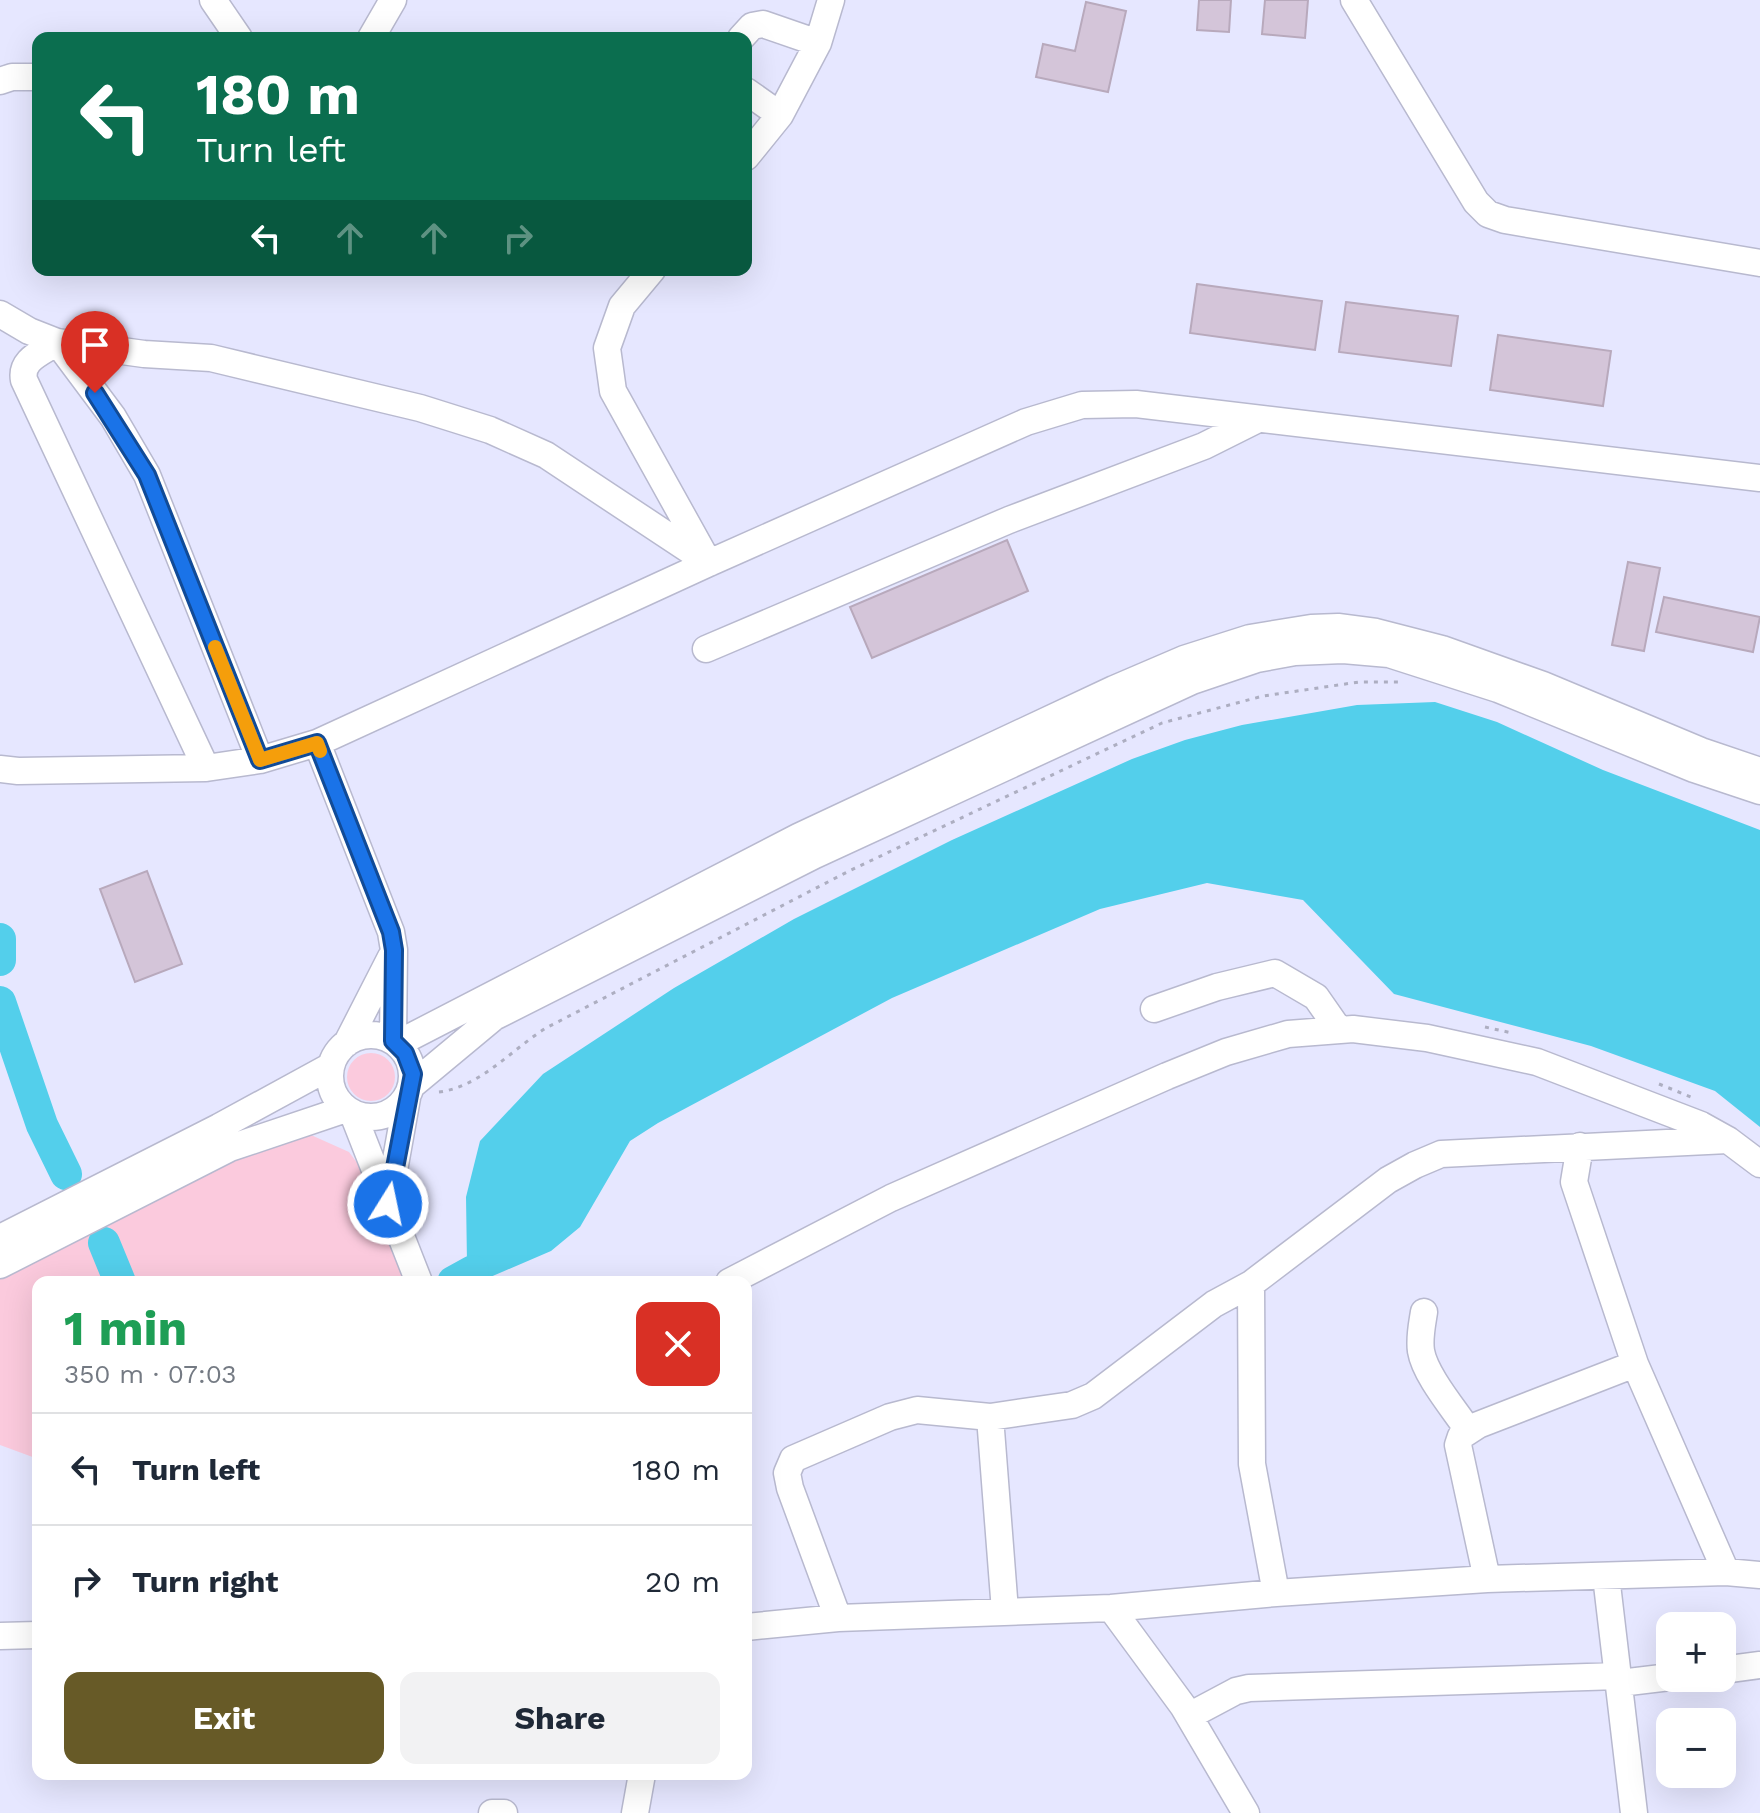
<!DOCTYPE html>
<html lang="en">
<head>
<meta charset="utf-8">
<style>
  :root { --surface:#fff; --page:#f2f2f3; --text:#1f2937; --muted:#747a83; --line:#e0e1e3; --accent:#675a27 }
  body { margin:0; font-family:"Work Sans",sans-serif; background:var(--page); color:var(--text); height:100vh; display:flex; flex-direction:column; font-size:30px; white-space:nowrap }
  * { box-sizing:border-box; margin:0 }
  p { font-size:26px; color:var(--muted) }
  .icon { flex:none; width:44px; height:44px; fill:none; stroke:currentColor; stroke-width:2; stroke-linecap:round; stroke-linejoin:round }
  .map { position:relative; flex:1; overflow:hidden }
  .details { position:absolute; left:32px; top:1276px; width:720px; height:504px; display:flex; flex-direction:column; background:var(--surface); border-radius:16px; box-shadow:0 8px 32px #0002 }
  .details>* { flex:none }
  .banner { position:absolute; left:32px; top:32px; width:720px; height:244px; border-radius:16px; box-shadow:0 8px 32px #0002; background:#0b6e4f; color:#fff; overflow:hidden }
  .fabs { position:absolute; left:1656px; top:1612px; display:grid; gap:16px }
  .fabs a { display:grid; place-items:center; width:80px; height:80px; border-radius:16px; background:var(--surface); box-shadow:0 8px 32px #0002; font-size:40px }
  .pin { position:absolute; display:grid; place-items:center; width:68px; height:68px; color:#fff; margin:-82px -34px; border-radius:50% 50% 50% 0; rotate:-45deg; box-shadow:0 0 8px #0007 }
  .pin .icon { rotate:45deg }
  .me { position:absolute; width:88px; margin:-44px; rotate:10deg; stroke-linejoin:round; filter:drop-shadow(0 0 6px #0008) }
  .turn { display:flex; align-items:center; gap:28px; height:168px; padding:0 32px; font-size:36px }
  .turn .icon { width:104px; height:104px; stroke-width:2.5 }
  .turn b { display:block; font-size:56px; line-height:68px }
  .lanes { display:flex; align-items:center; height:76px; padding:0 32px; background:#0003; justify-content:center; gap:40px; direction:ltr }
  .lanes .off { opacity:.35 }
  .round { display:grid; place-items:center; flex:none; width:84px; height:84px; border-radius:16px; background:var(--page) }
  .summary { display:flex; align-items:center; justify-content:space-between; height:136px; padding:0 32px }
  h1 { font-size:48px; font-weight:700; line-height:60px; color:#1e9e55 }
  .primary-button { display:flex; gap:16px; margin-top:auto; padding:16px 32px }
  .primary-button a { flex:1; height:92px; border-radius:16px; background:var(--accent); color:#fff; font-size:32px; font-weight:700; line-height:92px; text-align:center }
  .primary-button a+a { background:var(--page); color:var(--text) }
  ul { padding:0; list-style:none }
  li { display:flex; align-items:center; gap:24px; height:112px; padding:0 32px; border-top:2px solid var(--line) }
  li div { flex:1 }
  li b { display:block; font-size:30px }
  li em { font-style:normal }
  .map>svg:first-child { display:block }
  .green { fill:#fbcadd }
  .water { fill:#53cfeb }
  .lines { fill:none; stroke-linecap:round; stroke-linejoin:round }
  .river { stroke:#53cfeb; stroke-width:32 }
  .building { fill:#d4c5d9; stroke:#b8a9bc; stroke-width:2 }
  .minor-casing { stroke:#b8b9cf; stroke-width:29 }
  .path { stroke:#adaec1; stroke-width:3; stroke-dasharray:4 6; stroke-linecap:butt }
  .minor { stroke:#fff; stroke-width:26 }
  .route-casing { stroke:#114b97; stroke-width:20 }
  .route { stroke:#1a73e8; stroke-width:14 }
  .slow { stroke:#f59e0b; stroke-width:14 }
</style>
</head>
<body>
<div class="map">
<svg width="1760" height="1813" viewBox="0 0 1760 1813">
  <rect width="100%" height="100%" fill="#e6e7ff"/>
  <path class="green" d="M347 1077a24 24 0 1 1 48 0a24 24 0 1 1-48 0Z
    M311 1135 349 1152 388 1204 419 1282H38V1459L0 1445V1265L230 1148Z"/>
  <path class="water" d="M1435 702 1497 722 1603 770 1760 830V1127L1715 1091 1591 1046 1394 994 1303 900 1207 883 1100 909 892 998 658 1123 630 1141 580 1227 551 1251 481 1281 467 1263 466 1197 480 1141 543 1074 674 988 794 919 952 840 1132 759 1185 740 1242 725 1357 705Z"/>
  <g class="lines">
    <path class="river" d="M0 939V960
      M0 1002 42 1125 66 1174
      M104 1243 120 1282
      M453 1282 473 1271"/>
  </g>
  <path class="building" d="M1199 0H1231L1229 32 1197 30Z
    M1265 0H1308L1305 38 1262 34Z
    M1086 2 1126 11 1108 92 1036 77 1043 44 1075 51Z
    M1197 284 1322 301 1315 350 1190 333Z
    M1346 302 1458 316 1451 366 1339 352Z
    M1498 335 1611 351 1603 406 1490 390Z
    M1007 540 1028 591 872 658 850 607Z
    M1628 562 1660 568 1644 651 1612 645Z
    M1664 597 1760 617 1753 652 1656 632Z
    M147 871 182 964 135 982 100 889Z"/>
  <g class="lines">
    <defs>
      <path id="minor" d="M213 0 239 38
        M1354 0 1476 202 1488 214 1505 220 1760 263
        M371 38 393 0
        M741 38 752 26 763 24 818 43
        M0 81 12 77H38
        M746 91 780 115
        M746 157 780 115 818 43 831 0
        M652 270 622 306 607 348 613 391 707 560
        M0 314 29 331 57 342 144 354 211 358 420 408 490 430 546 455 709 563
        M706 649 1009 520 1204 446 1258 419
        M317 743 391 932 394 950 393 1041
        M206 768 24 380C20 359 42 353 57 342L113 417 147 475 260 760
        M0 769 18 771 206 768 260 760 317 743 709 563 1026 422 1082 405 1136 404 1760 478
        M1154 1009 1217 987 1275 973 1316 997 1339 1030
        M330 1076a41 41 0 1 1 82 0a41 41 0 1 1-82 0Z
        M347 1043 391 957
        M397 1044 798 837 1114 689 1184 659 1250 638 1311 628 1338 627 1376 632 1442 649 1543 685 1701 751 1760 771
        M411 1086 494 1017 815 855 1192 681 1257 659 1295 652 1343 650 1389 654 1498 689 1694 769 1760 791
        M353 1114 419 1282
        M1580 1146 1574 1182 1635 1364 1726 1572
        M388 1204 407 1098
        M0 1238 219 1127 331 1066
        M0 1265 230 1148 346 1109
        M729 1282 891 1198 1167 1076 1226 1052 1288 1034 1353 1029 1427 1038 1537 1062 1701 1125 1728 1140 1760 1164
        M1251 1284 1252 1464 1276 1593
        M1424 1312C1422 1325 1419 1338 1421 1351 1425 1375 1454 1409 1468 1430
        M990 1417 1005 1611
        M1606 1576 1634 1813
        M1487 1579 1458 1445 1461 1436 1478 1425 1635 1364
        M1111 1608 1183 1706 1246 1813
        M838 1618 790 1488 787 1473 793 1459 890 1417 917 1410 990 1417 1072 1405 1093 1396 1214 1304 1251 1284 1388 1180 1415 1165 1441 1154 1728 1140
        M746 1627 838 1618 1111 1608 1276 1593 1487 1579 1726 1572 1760 1575
        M0 1636 38 1635
        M1722 1670 1760 1665
        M1620 1683 1670 1677
        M1189 1716 1236 1691 1249 1688 1619 1676
        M492 1813H504
        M635 1813 642 1774"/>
    </defs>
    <use href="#minor" class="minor-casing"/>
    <path class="path" d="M1485 1027 1512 1033
      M1659 1084 1696 1099
      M439 1092C480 1087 511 1050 546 1028L851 870 1162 723 1263 696 1359 682H1400"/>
    <use href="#minor" class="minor"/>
  </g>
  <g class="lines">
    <defs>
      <path id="route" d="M95 393 147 475 260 760 317 743 391 932 394 950 393 1041 405 1053 413 1074 388 1204"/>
    </defs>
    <use href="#route" class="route-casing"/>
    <use href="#route" class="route"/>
    <path class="slow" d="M215 647 260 760 317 743 320 751"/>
  </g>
</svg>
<div class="fabs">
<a>+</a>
<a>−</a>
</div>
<div class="pin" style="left:95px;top:393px;background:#d93025"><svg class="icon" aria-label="arrive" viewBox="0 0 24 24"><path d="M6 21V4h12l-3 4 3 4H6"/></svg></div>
<svg class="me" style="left:388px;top:1204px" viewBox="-20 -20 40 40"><circle r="17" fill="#1a73e8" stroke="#fff" stroke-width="3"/><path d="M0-11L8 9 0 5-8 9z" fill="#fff"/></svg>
<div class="banner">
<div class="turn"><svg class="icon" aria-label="left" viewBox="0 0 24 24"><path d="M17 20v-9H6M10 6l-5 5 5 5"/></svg><div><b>180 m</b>Turn left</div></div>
<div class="lanes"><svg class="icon" aria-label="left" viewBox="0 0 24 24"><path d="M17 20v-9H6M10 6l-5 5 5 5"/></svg><svg class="icon off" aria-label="ahead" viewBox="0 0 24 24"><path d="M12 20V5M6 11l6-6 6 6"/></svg><svg class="icon off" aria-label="ahead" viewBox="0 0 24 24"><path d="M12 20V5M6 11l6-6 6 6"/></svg><svg class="icon off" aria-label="right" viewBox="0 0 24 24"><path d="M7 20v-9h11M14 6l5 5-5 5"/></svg></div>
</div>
<section class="details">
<div class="summary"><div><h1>1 min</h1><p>350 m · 07:03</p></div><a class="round" style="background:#d93025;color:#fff"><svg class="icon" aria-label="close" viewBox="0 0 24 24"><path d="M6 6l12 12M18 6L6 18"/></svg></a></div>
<ul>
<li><svg class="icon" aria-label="left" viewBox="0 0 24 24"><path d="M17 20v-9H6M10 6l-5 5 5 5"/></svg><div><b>Turn left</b></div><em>180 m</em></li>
<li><svg class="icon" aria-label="right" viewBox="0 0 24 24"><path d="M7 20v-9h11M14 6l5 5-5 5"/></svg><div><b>Turn right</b></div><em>20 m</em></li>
</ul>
<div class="primary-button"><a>Exit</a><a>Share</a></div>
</section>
</div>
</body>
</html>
